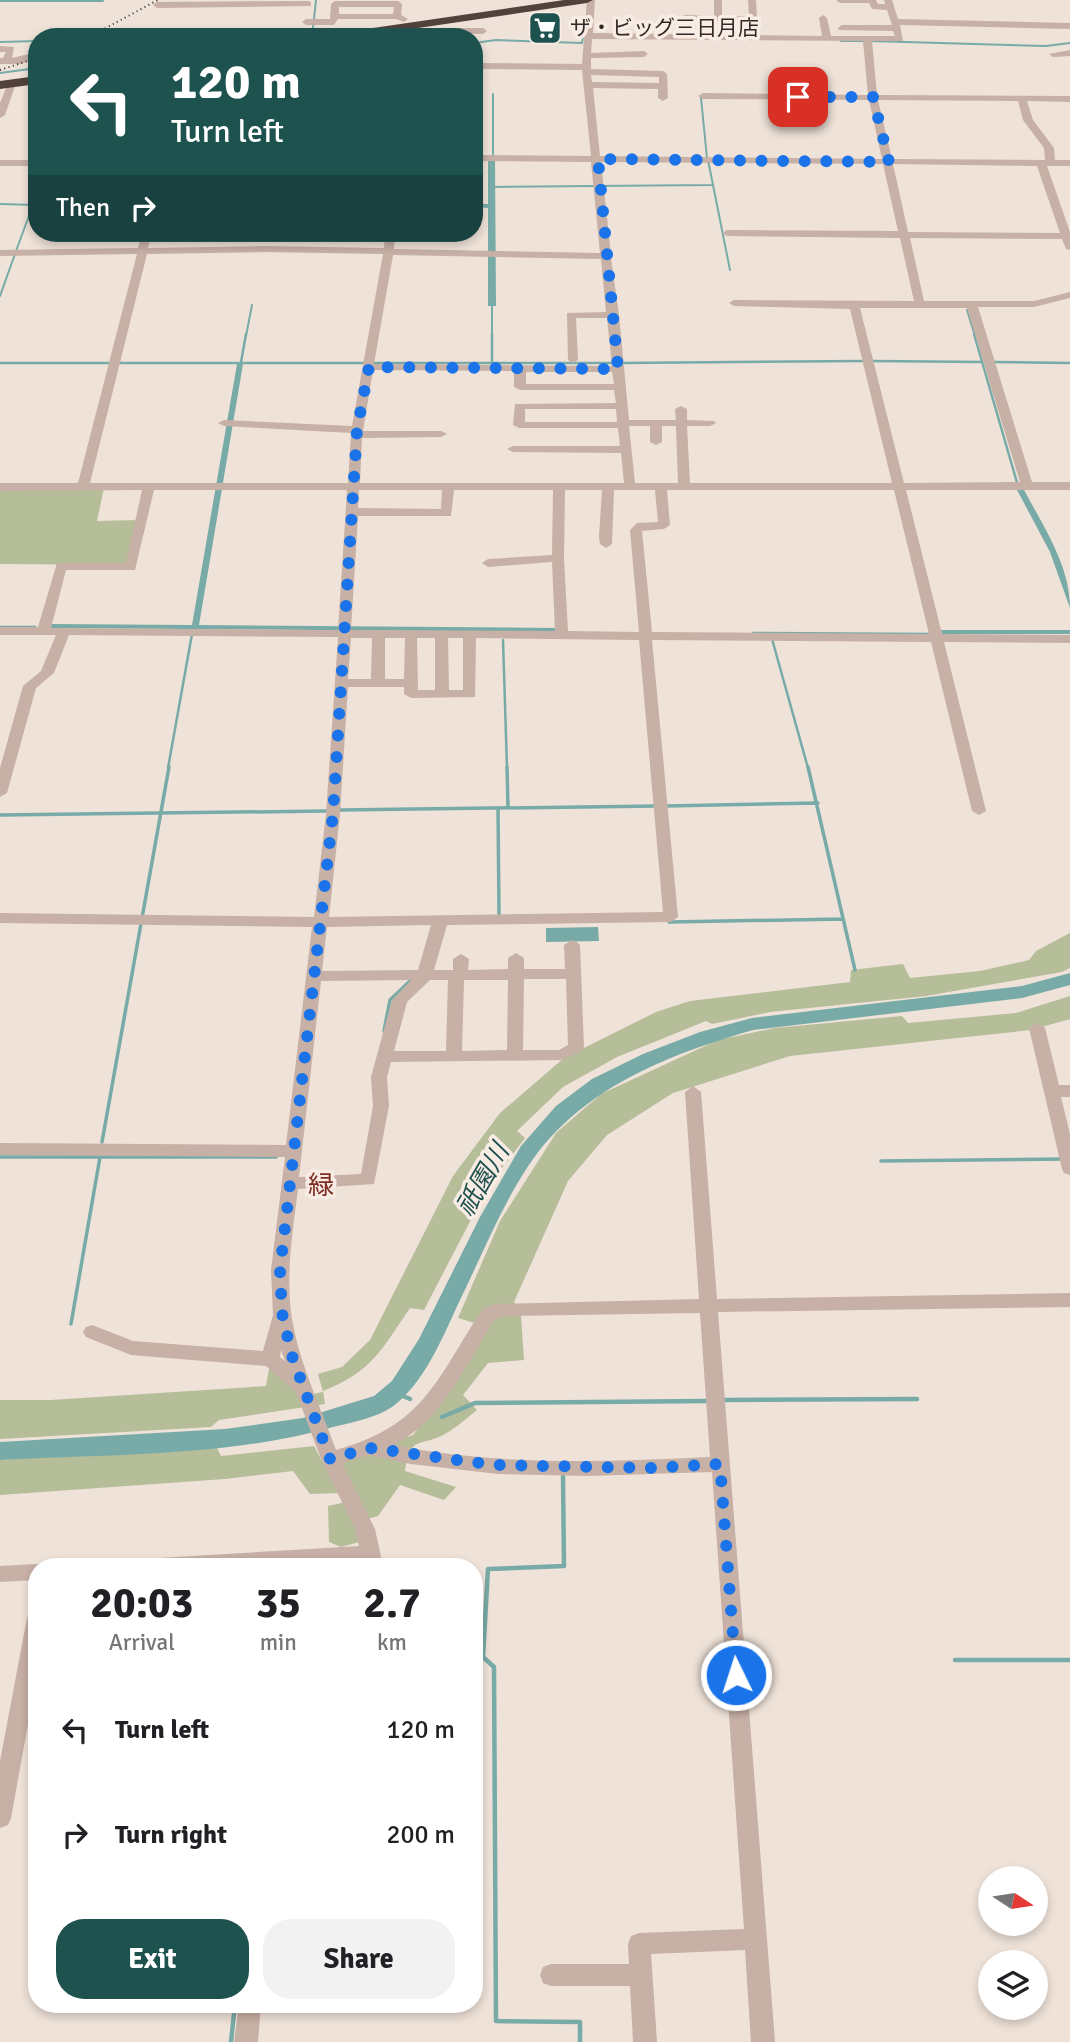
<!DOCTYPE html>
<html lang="en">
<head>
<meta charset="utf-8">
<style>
  :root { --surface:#fff; --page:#f2f2f2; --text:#202124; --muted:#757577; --accent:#1e524f }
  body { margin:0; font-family:Signika,"Noto Sans JP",sans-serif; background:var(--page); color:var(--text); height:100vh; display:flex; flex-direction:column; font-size:26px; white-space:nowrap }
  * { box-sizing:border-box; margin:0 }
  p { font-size:23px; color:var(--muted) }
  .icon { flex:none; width:38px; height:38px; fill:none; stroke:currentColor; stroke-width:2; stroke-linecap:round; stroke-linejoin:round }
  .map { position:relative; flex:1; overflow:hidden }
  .drawer { position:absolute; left:28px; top:1558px; width:455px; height:455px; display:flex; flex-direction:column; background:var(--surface); border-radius:28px; box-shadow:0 4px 10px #0003 }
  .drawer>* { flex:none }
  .guide { position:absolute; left:28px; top:28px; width:455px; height:214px; border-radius:28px; box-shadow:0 4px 10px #0003; background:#1e524f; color:#fff; overflow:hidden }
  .needle { width:46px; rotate:102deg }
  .buttons { position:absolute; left:978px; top:1866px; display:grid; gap:14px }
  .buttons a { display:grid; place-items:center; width:70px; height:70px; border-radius:50%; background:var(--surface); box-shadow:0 4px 10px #0003; font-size:35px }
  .pin { position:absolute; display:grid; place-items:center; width:60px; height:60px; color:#fff; margin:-30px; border-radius:14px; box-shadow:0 4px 10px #0006 }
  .me { position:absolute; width:77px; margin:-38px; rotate:356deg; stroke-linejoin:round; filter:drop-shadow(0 0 5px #0008) }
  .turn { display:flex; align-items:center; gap:24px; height:147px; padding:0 28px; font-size:32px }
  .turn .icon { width:91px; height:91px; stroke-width:2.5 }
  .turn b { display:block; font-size:49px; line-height:60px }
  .then { display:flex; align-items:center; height:66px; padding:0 28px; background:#0003; gap:14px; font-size:26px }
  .eta { display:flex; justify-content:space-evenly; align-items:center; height:119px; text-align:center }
  .eta b { font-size:42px; font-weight:700; line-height:49px }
  .cta { display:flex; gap:14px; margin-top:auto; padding:14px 28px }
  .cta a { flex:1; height:80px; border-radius:28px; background:var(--accent); color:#fff; font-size:28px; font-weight:700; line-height:80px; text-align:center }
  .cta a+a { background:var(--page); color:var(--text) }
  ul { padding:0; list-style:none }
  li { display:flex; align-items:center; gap:21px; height:105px; padding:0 28px }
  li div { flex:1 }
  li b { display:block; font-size:26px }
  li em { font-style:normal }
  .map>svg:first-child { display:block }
  .green { fill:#b5bd99 }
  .water { fill:#78aba7 }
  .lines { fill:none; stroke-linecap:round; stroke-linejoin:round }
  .stream-far3 { stroke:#78aba7; stroke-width:2 }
  .stream-far2 { stroke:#78aba7; stroke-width:2.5 }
  .stream-far1 { stroke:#78aba7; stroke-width:3.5 }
  .stream { stroke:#78aba7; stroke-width:4.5 }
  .river { fill:#78aba7; fill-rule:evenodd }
  .minor { fill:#c7b0a5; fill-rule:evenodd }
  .highway { fill:#53413d; fill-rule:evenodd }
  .rail { stroke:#332826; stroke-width:2; stroke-dasharray:1 3.5; stroke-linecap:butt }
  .route { stroke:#1a73e8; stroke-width:12; stroke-dasharray:0 21.6 }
  .labels { text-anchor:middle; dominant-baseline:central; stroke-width:7; stroke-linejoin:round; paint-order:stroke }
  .far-poi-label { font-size:21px; fill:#332826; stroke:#f8ece4; text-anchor:start }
  .water-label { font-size:26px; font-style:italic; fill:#1e524f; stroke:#f8ece4 }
  .neighbourhood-label { font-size:26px; fill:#7d2e23; stroke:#f8ece4 }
</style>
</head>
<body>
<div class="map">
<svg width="1070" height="2042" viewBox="0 0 1070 2042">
  <rect width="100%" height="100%" fill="#efe2d8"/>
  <path class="green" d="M104 488 97 521 139 520 129 565 0 564V489Z
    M1070 933V968L1062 972 926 996 770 1012 712 1024 706 1021 617 1057 563 1087 517 1131 525 1138 489 1185 424 1310 410 1308C381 1350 373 1371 323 1391L325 1404 219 1420 211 1427 0 1439V1400H51L266 1386 270 1364 302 1396 323 1392 318 1374 342 1367 370 1340 453 1176 500 1113 564 1058 656 1012 690 1001 850 982 851 970 903 964 910 978 980 971 1029 960 1036 951Z
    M1070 996V1019L1031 1030 790 1056 673 1093 607 1135 568 1181 514 1302 521 1315 524 1360 488 1363 463 1395 477 1410C467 1418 456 1428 445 1434 419 1448 411 1434 405 1471L456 1487 444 1500 400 1485 378 1516 357 1522 359 1542 341 1547 329 1542 328 1506 360 1499 340 1462 413 1435 447 1391 481 1325 458 1318 500 1221 556 1133 601 1094 718 1040 775 1028 902 1016 908 1023 1016 1013Z
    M216 1446 221 1456 314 1446 339 1493 310 1494 293 1471 225 1479 0 1495V1460Z"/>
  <path class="water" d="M488 160H495L496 306H488V208L474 207V204H488Z
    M237 364H243L199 625 558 628V632L50 628 51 624 192 625Z
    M1016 488H1023C1043 526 1070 565 1070 608L1050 552Z
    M941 630H1070V634H942Z
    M598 927 599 941 546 942V928Z"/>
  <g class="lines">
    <path class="stream-far3" d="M0 1H103
      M312 37 316 0
      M317 37H320
      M841 41H865
      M870 41 1046 46 1070 43
      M0 42 37 41
      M474 43 496 40 582 43 583 37
      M0 73 37 68
      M493 94V156
      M701 98 707 158
      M708 160 730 270
      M493 187 712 185
      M0 204 37 205
      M16 251 37 194
      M0 296 15 254
      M492 302V336
      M967 310 975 336
      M246 336 252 305"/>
    <path class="stream-far2" d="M492 334V363
      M974 334 1018 486
      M872 361 982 362
      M994 362 1070 363
      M0 363H109
      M120 363H364
      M375 363H615
      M622 363 862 361
      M240 368 246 334
      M0 627H35
      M753 633 931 634
      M772 639 808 768
      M503 640 507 768
      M168 768 192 634"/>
    <path class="stream-far1" d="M507 767 508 808
      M808 767 855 970
      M666 806 818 803
      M498 808 499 914
      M340 810 658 806
      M0 815 326 811
      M669 922 842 919
      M384 1031 390 1000 410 981
      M102 1142 169 767
      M0 1157H276
      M881 1161 1070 1159
      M71 1324 100 1157"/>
    <path class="stream" d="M394 1392 410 1399
      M723 1400 917 1399
      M442 1417 475 1403 708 1401
      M563 1476 564 1566 488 1569 483 1657 494 1667 496 2021 580 2022V2042
      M955 1660H1070
      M231 2042 235 2004"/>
    <path class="river" d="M1070 973V985L1022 998 753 1030C671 1054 589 1085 536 1155 505 1197 483 1253 460 1300 443 1336 425 1383 392 1407 377 1417 355 1422 337 1426 229 1457 112 1454 0 1460V1442L225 1429 303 1418 374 1396 392 1381 419 1339 480 1217 521 1146 556 1106 592 1079 643 1054 700 1032 752 1018 1022 986Z"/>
    <path class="minor" d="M587 0H595L593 33 822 36 819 18 823 15 827 18 831 36H895L893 31 839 30 838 28 842 25H892L887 10 872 9 869 3H840L836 0H876L878 4H885L884 0H892L898 19 1070 23V29L900 25 903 41H872L877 95 1070 96V102L1027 101 1033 120 1054 148 1055 160H1070V166H1047L1070 232V250L1066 249 1062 239 910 238 924 301H1034L1070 292V298L1034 307H978L1032 482H1070V490H906L942 634 1070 635V643L944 642 986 811 979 815 972 811 931 642 652 640 678 917 671 922 447 925 434 970H453V959L461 954 469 959 468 970 508 969V958L516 953 524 958V969H565L564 945 572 940 577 942 580 945 584 1047 582 1051 562 1060 391 1062 387 1077 389 1106 374 1184 298 1189C293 1230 286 1271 291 1312 297 1359 320 1405 336 1450 425 1425 435 1381 482 1310L495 1304 699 1299 685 1092 693 1086 701 1092 717 1299 1070 1293V1307L718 1312 775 2042H751L745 1950 651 1954 657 2042H633L630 1986H551L543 1983 540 1975 543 1967 551 1964H629L628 1944 631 1936 639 1933 744 1929 712 1472 589 1476 498 1474 411 1464 369 1455 342 1463 375 1529 383 1566H363L362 1562 271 1566H150L153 1560 160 1558 359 1546 355 1529 321 1459 296 1392 266 1366 131 1355 86 1337 83 1332 86 1327 92 1325 133 1341 263 1351 273 1315 271 1270 285 1157 0 1155V1143L286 1145 312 927 0 923V913L314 917 326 814 338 637 69 635 54 673 36 688 7 793 0 797V768L23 686 41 671 56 635H0V627H38L57 563H126L142 490 0 491V483H78L137 254 0 256V250L138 248 142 233H152L148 248 266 246 384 248 385 233H395L394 249 600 253 591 162 474 161V155L591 156 582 70 474 69V63L582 64ZM592 39 863 41 868 95 703 93 698 96 703 99 869 100 882 159 600 156 593 88 658 89V98L663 101 668 98 667 74 663 71 591 69V58L644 57 648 54 644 51 591 53ZM591 75 659 77V83L592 82ZM878 100 1018 101 1023 120 1044 148 1045 160 892 159ZM601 162 883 164 898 231 727 230 722 233 727 236 900 238 914 301 734 300 729 303 734 306 850 309 892 483H690L687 426H710L716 423 714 421 687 420V409L681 406 675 409 676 420H629L619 315 611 258 613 256 611 254ZM893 164 1037 166 1060 233 908 232ZM266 252 383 254 352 426 224 420 218 423 224 426 351 433 348 483H90L147 254ZM393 255 601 259 606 312 567 313 568 360 573 363 578 360 576 318H607L612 366 374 364ZM860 308H967L1020 482 904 483ZM373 370 514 371V387L520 390H614L616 403 515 404 513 425 519 428H618L620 446H513L507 449 513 452 621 453 624 483H360L362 438 441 437 447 434 441 431H363ZM526 372H612L614 384H526ZM525 409H616L617 422H525ZM629 426H650V442L656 445 662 442V426H676L678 483H635ZM154 490H347L338 630 51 628 66 570H135ZM359 490H442L441 509 358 508ZM454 490H553L552 555 488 559 482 563 488 567 552 562 555 631 351 630 358 516H451ZM565 490H602L599 537 600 544 606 548 612 544 614 490H655L658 522 637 523 630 530 639 632 568 631 564 558ZM667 490H894L929 634 652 632 642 531 664 529 670 525ZM351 638H372L371 679H348ZM385 638H405L404 679H385ZM417 638H435V690H418ZM448 638H463V690H449ZM476 638 639 640 663 912 329 917 340 814 348 687H404V694L411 698 475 697ZM431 925 418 970 322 971 327 927ZM524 979H566L568 1045 559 1050H523ZM411 980 392 1000 371 1077 373 1106 361 1174 299 1177 321 981ZM448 980 446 1051H394L407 1002 430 980ZM464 980H508L507 1050 462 1051ZM700 1313 710 1457C605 1462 497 1466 394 1445 443 1420 466 1364 494 1320L503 1316ZM281 1350 285 1361 280 1357Z
      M714 0H722V16H749L748 0H756L757 19 753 22 685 21 681 18 685 15 714 16Z
      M308 1 311 2V6L157 8 153 5 157 2Z
      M335 1H398L402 4 401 15 408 19 404 22 396 19H338L334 25H306L302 22 306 19H330L331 4ZM339 7H394L393 14H339Z
      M445 28H483L487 31 483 34 442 33V29Z
      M0 46 14 47 12 58 37 52V58L20 64H0V58H3L6 52H0Z
      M1070 50V56L1053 57 1049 54Z
      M9 81 16 83 5 115 0 118V103Z
      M0 160H37V166H0Z
      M1037 1023 1045 1028 1059 1085H1070V1097H1061L1070 1134V1175L1064 1173 1062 1169 1029 1028Z
      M37 1564 44 1566H37V1580L0 1582V1566Z
      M37 1610V1675L11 1818 8 1825 0 1828V1761L27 1618 30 1612Z
      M239 2004H261L258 2042H234Z"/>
    <path class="highway" d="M564 0H593L587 3 357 37H326L332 34Z
      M37 76V84L0 89V81Z"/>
    <path class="rail" d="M89 37 158 0
      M0 70 37 58"/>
  </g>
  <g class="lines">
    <path class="route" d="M736 1675 720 1464 653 1468 494 1465 370 1448 330 1459 292 1356 282 1313 280 1270 333 814 357 430 369 367 618 369 598 159 889 162 873 97H798"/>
  </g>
  <defs>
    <symbol id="supermarket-square" viewBox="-11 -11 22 22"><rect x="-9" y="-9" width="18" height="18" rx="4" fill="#1e524f" stroke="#f8ece4"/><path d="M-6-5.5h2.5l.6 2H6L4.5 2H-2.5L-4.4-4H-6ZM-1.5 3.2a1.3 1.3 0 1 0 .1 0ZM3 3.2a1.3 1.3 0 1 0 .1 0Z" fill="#fff"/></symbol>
  </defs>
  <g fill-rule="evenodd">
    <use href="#supermarket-square" x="526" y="9" width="38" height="38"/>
  </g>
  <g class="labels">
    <g class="far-poi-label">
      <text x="570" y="28">ザ・ビッグ三日月店</text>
    </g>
    <g class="water-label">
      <text transform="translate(483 1180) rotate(-60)">祇園川</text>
    </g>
    <g class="neighbourhood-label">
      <text x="321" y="1186">緑</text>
    </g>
  </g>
</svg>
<div class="buttons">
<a><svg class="needle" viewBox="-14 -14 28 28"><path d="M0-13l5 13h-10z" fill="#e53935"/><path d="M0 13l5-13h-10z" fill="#757577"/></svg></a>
<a><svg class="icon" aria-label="layers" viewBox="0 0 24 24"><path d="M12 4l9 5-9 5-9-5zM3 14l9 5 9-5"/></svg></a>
</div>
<div class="pin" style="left:798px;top:97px;background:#d93025"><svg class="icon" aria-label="arrive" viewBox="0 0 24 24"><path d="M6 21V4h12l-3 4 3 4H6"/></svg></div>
<svg class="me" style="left:736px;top:1675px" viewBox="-20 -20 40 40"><circle r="17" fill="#1a73e8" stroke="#fff" stroke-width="3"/><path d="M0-11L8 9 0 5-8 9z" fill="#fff"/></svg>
<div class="guide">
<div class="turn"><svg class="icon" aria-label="left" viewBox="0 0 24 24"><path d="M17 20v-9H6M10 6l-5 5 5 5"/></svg><div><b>120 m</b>Turn left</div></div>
<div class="then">Then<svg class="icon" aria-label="right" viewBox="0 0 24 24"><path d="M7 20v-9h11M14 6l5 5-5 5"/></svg></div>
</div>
<section class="drawer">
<div class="eta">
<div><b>20:03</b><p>Arrival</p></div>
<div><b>35</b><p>min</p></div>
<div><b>2.7</b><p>km</p></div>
</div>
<ul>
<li><svg class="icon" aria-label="left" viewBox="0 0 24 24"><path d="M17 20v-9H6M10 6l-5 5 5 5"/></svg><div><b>Turn left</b></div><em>120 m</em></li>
<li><svg class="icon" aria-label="right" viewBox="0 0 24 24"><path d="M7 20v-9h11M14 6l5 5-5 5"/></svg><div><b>Turn right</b></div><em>200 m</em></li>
</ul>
<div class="cta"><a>Exit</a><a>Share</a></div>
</section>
</div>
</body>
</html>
